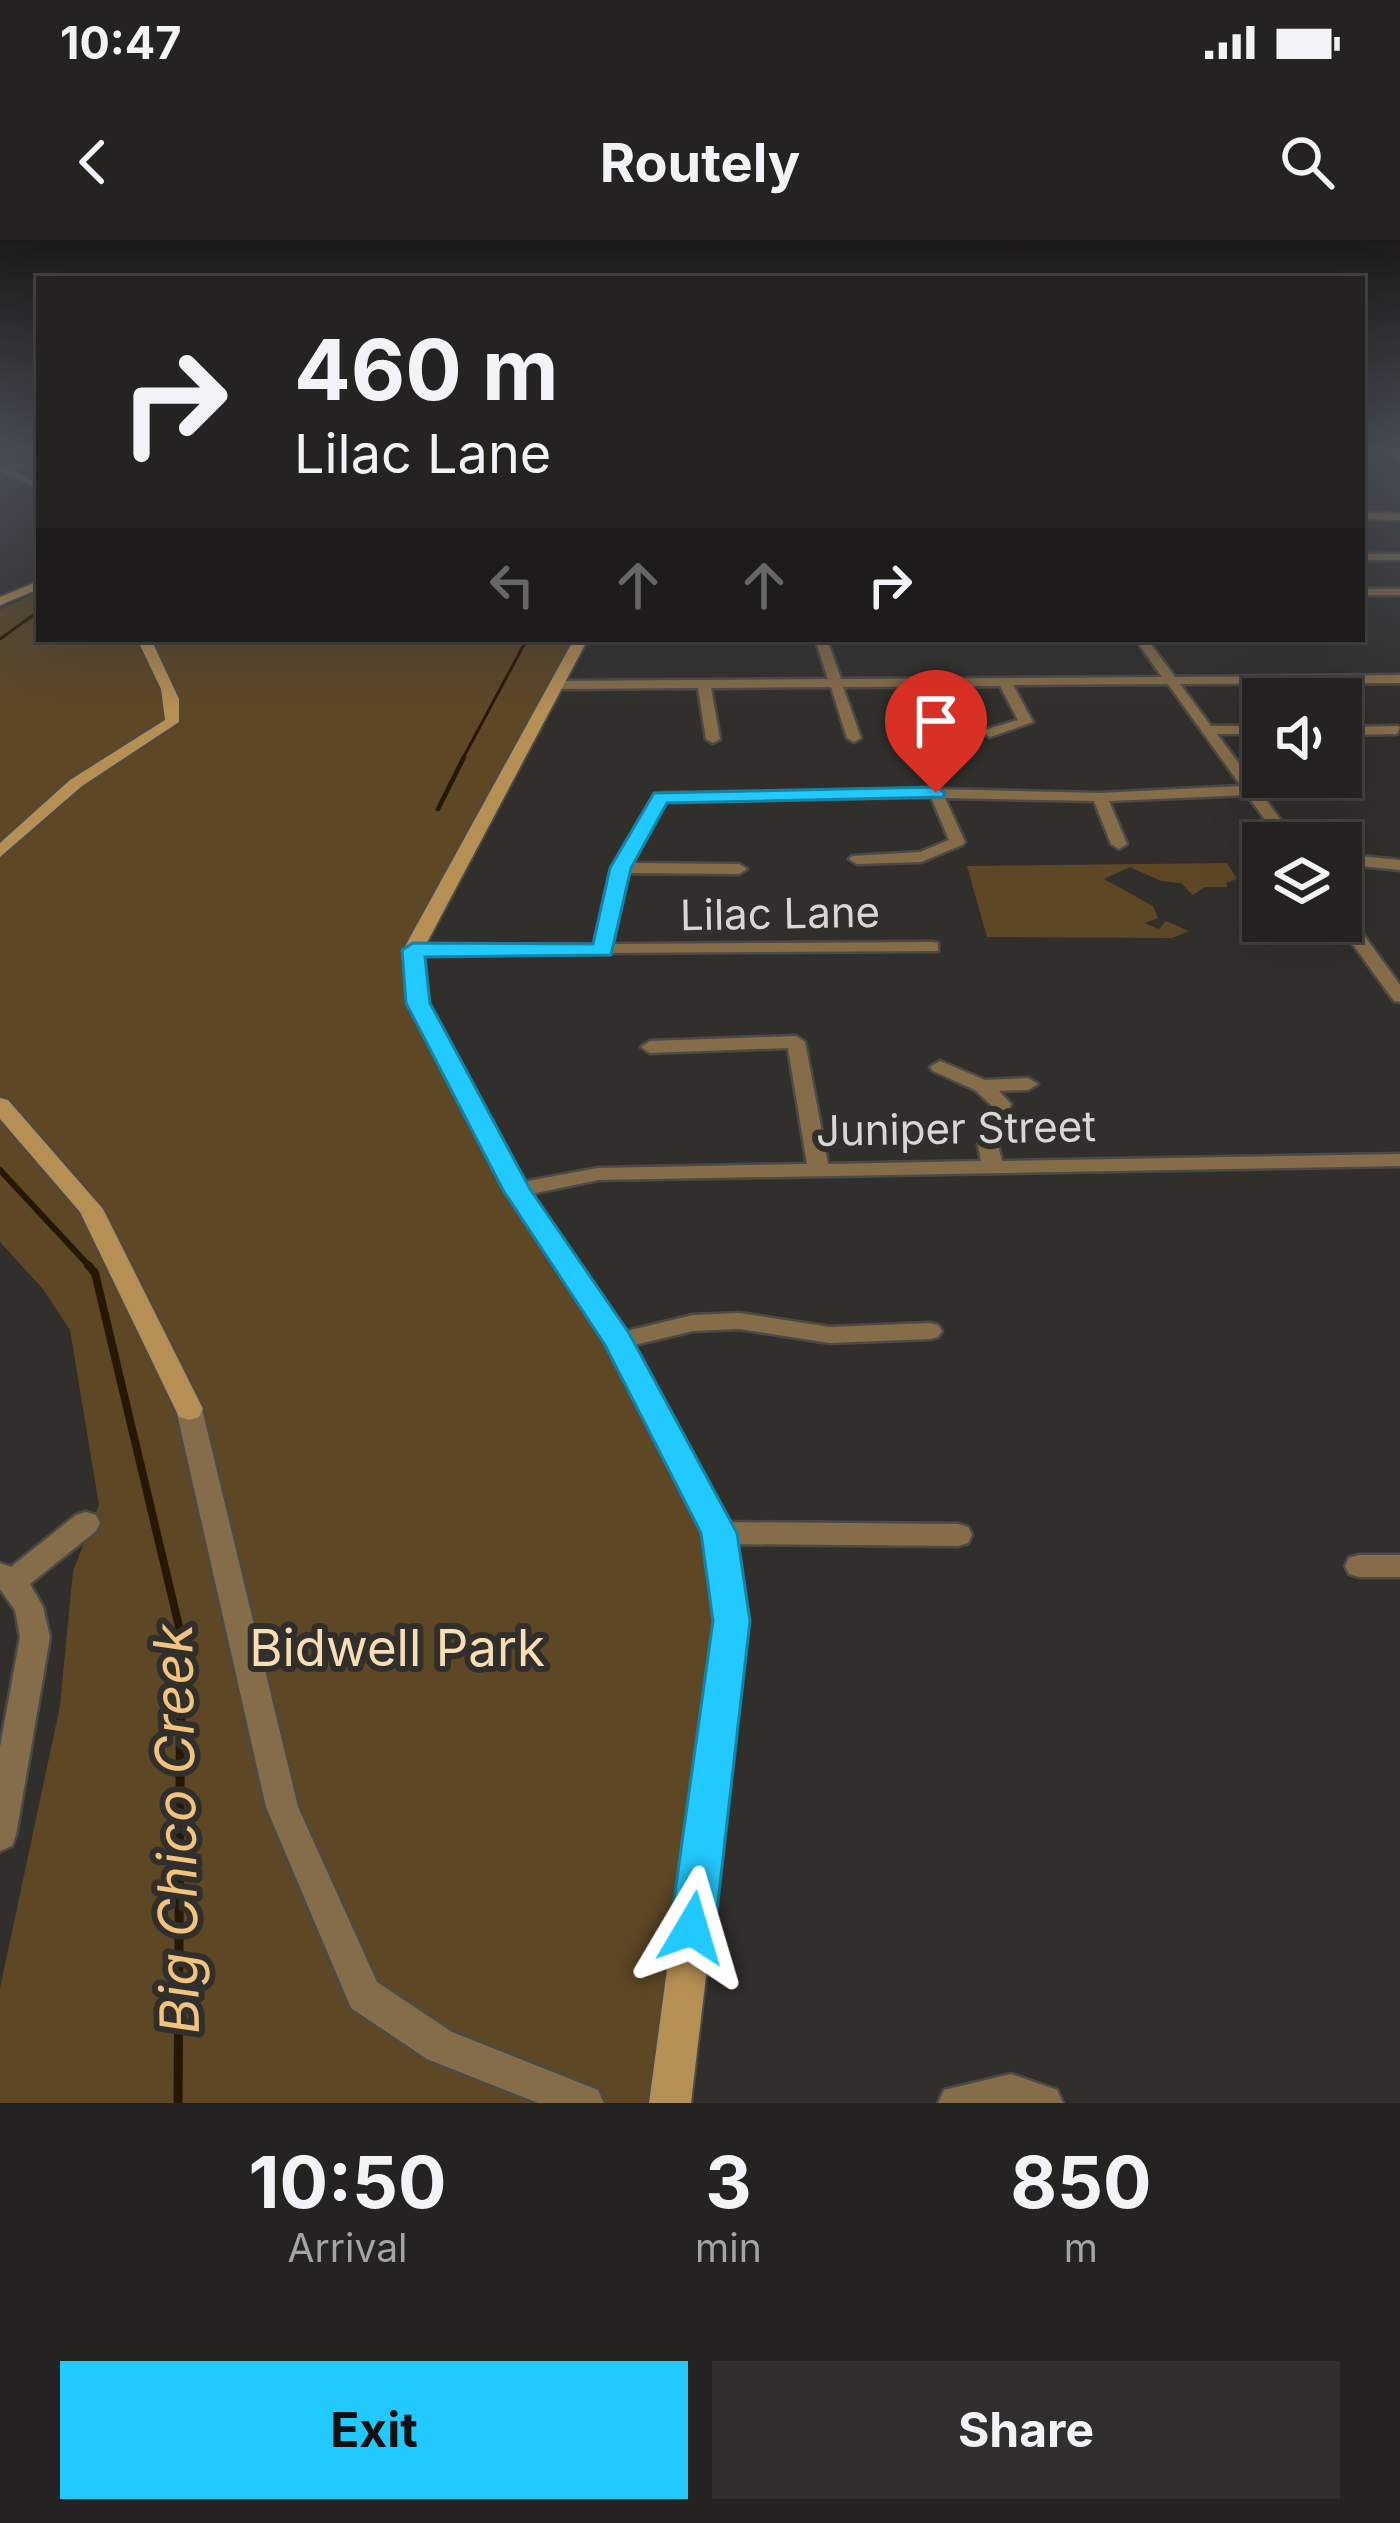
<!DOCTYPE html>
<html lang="en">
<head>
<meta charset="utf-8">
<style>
  :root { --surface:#252321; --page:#312f2e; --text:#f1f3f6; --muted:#a3a4a5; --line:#42403f; --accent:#22c9fe }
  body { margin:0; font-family:Inter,sans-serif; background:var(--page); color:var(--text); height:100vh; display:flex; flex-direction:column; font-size:45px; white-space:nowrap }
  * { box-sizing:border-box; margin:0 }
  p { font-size:39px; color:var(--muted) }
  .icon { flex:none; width:66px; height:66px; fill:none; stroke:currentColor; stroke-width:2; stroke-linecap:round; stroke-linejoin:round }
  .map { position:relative; height:1863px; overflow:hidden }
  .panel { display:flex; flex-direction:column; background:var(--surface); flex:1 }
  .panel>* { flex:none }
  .top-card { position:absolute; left:36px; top:36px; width:1329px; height:366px; border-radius:0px; box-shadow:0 12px 48px #0002,0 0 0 3px var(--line); background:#252321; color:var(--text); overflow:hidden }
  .controls { position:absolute; left:1242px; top:438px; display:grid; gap:24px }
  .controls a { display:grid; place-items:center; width:120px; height:120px; border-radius:0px; background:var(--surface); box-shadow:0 12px 48px #0002,0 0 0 3px var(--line); font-size:60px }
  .pin { position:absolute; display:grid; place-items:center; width:102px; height:102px; color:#fff; margin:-123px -51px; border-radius:50% 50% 50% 0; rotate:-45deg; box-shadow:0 0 12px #0007 }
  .pin .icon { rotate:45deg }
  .me { position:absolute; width:132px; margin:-66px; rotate:7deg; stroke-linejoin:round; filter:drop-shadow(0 0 9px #0008) }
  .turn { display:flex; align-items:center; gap:42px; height:252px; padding:0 60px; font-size:54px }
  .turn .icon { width:156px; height:156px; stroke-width:2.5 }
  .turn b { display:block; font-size:84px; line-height:102px }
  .lanes { display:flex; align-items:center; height:114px; padding:0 60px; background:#0003; justify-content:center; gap:60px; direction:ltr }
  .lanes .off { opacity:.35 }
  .eta { display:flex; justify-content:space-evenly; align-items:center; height:204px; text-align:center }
  .eta b { font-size:72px; font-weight:700; line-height:84px }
  .action { display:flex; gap:24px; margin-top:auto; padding:24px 60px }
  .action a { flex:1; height:138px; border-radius:0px; background:var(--accent); color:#111; font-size:48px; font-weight:700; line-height:138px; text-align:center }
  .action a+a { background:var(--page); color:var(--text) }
  .status { display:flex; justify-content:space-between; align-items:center; height:84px; padding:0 60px; background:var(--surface); direction:ltr }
  .status svg { height:33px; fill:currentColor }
  header { display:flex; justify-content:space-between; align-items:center; height:156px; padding:0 60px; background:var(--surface); font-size:54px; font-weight:700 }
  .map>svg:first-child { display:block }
  .green { fill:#5d4725 }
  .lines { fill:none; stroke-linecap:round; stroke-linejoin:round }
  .stream-far4 { stroke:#261702; stroke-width:3 }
  .stream-far3 { stroke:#261702; stroke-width:4.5 }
  .stream-far2 { stroke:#261702; stroke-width:6 }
  .stream-far1 { stroke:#261702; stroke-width:8 }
  .stream { stroke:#261702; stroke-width:9 }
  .street-casing { stroke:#4c4a47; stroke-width:5 }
  .secondary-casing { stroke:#4c4a47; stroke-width:4 }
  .street { fill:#866d4a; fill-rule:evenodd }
  .secondary { fill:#b68f55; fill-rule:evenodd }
  .route { fill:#22c9fe; stroke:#1683a5; stroke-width:3 }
  .labels { text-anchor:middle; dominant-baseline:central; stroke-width:12; stroke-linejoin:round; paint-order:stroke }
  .street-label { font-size:42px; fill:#d8d7d5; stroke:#312f2c }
  .near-park-label { font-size:51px; fill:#f9ddb5; stroke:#312f2c }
  .near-water-label { font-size:54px; font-style:italic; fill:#f2c37e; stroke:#312f2c }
</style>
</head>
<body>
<div class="status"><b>10:47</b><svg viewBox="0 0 49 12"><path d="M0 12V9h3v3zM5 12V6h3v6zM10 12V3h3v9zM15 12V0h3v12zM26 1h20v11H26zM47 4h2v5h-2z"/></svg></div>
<header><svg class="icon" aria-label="back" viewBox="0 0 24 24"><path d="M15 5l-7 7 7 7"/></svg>Routely<svg class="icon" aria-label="search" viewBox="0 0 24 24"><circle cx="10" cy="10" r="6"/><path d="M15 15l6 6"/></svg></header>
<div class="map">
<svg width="1400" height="1863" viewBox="0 0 1400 1863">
  <rect width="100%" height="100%" fill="#312f2c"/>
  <path class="green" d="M39 352V399H574L413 710 418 763 687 1227 731 1381 670 1863H0V1748L60 1466 73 1331 99 1265 70 1090 43 1049 0 1002V369Z
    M1227 623 1237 639 1226 643 1228 647H1205L1193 655 1181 643 1161 641 1130 627 1104 639 1153 666 1158 678 1145 683 1159 689 1166 681 1189 691 1172 698 987 697 967 626Z"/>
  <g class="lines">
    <path class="stream-far4" d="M0 399 39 371
      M462 520 527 399"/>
    <path class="stream-far3" d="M438 569 464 517"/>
    <path class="stream-far2" d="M0 930 91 1028"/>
    <path class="stream-far1" d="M88 1025 95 1033 181 1395"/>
    <path class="stream" d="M178 1863 181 1392"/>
    <defs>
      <path id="street" d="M1384 211 1400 214V221L1385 213Z
        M39 220V226L12 229 32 241V245L0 231V225Z
        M1362 273 1400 274V280L1362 279Z
        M1362 314H1400V320H1362Z
        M1362 349H1400V355H1362Z
        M815 399H827L841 439 1162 437 1135 399H1147L1175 437 1400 435V443L1180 444 1211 486H1263V494H1217L1298 603H1282L1247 555 1109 561 1127 604 1119 609 1111 604 1094 561 945 558 965 602 962 605 921 622 857 624 849 619 852 616 920 612 949 600 931 557 666 561 630 623 739 624 747 629 739 634 627 633 613 704 932 702 938 703V711L407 714 404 710 413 705 596 704 612 628 654 557 661 553 936 549 1100 553 1241 546 1168 444 1013 445 1033 482 990 497 983 493 985 490 1018 480 1000 446 843 447 861 498 854 502 847 498 831 447 711 448 720 499 713 503 706 499 698 448 558 449 552 445 558 441 828 439Z
        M1397 486 1400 487 1397 494 1341 495V487Z
        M1341 614 1400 620V630L1341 624Z
        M1341 671 1347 672 1400 745V762L1394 761 1336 681H1341Z
        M796 796 805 802 828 924 981 921 978 905 991 865 975 850 933 831 930 827 940 821 985 840 1028 838 1038 844 1028 850 999 851 1011 864 998 905 1002 921 1400 914V926L598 940 517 957 506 950 517 943 598 928 807 924 788 808 650 813 641 807 650 801Z
        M739 1073 830 1087 930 1083 938 1085 942 1091 938 1097 930 1099 830 1103 739 1089 693 1091 618 1109 610 1107 606 1101 610 1095 693 1075Z
        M189 1160 198 1162 202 1169 298 1567 377 1742 452 1792 598 1850 604 1863H538L427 1819 351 1768 266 1567 176 1169 180 1162Z
        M86 1272 96 1275 100 1283 96 1291 30 1344 43 1367 50 1397 16 1595 12 1606 0 1611V1507L20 1397 15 1370 0 1349V1323L11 1327 76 1275Z
        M719 1282 958 1284 968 1287 972 1295 968 1303 958 1306 719 1304 709 1301 705 1293 709 1285Z
        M1359 1315H1400V1337H1359L1349 1334 1345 1326 1349 1318Z
        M1011 1834 1057 1850 1063 1863H938L944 1850Z"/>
      <path id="secondary" d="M39 341V349L0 365V357Z
        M137 399H151L179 459V482L82 546 0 617V603L70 540 165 480 161 449Z
        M574 399H588L423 710 428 763 529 949 632 1101 735 1293 748 1381 691 1863H649L714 1381 703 1293 606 1104 505 950 408 763 403 710Z
        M0 858 8 860 103 969 203 1169 199 1177 189 1180 179 1177 80 972 0 879Z"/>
    </defs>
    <use href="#street" class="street-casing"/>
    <use href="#secondary" class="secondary-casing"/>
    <use href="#street" class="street"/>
    <use href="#secondary" class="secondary"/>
  </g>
  <linearGradient id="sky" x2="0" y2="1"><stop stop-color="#1b1a18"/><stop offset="0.45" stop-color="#484d56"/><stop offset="1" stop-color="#484d56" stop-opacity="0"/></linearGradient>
  <rect width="1400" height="471" fill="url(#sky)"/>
  <path class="route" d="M936 547 945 553 943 557 667 563 631 628 611 715 425 717 430 763 530 949 629 1093 737 1293 750 1381 715 1688 708 1704 692 1710 677 1704 670 1688 713 1381 701 1293 605 1105 503 950 406 763 402 710 413 703 593 704 610 628 654 553Z"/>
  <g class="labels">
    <g class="street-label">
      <text transform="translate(780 673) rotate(-1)">Lilac Lane</text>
      <text transform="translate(956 888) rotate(-1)">Juniper Street</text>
    </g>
    <g class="near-park-label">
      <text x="397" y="1407">Bidwell Park</text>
    </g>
    <g class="near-water-label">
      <text transform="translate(176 1589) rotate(-91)">Big Chico Creek</text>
    </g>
  </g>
</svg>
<div class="controls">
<a><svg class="icon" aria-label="sound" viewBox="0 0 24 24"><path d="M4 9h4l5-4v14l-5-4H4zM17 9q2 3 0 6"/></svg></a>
<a><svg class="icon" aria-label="layers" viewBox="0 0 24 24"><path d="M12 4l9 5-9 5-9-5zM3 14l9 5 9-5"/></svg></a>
</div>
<div class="pin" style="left:936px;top:553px;background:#d93025"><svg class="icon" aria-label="arrive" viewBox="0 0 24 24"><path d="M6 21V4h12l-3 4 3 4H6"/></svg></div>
<svg class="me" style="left:692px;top:1688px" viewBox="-20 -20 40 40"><path d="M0-17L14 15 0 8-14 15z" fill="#22c9fe" stroke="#fff" stroke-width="4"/></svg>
<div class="top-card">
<div class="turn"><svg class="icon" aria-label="right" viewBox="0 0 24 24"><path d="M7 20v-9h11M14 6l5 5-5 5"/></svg><div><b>460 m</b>Lilac Lane</div></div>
<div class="lanes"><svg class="icon off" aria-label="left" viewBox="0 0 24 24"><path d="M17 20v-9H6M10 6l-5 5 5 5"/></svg><svg class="icon off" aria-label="ahead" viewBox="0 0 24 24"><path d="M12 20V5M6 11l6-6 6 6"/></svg><svg class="icon off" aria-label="ahead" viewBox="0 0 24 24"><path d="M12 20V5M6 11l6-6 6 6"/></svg><svg class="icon" aria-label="right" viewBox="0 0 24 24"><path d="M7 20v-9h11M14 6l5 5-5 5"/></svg></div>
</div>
</div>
<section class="panel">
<div class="eta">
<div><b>10:50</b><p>Arrival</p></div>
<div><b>3</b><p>min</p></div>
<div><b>850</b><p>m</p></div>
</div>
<div class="action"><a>Exit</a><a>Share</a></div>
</section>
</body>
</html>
